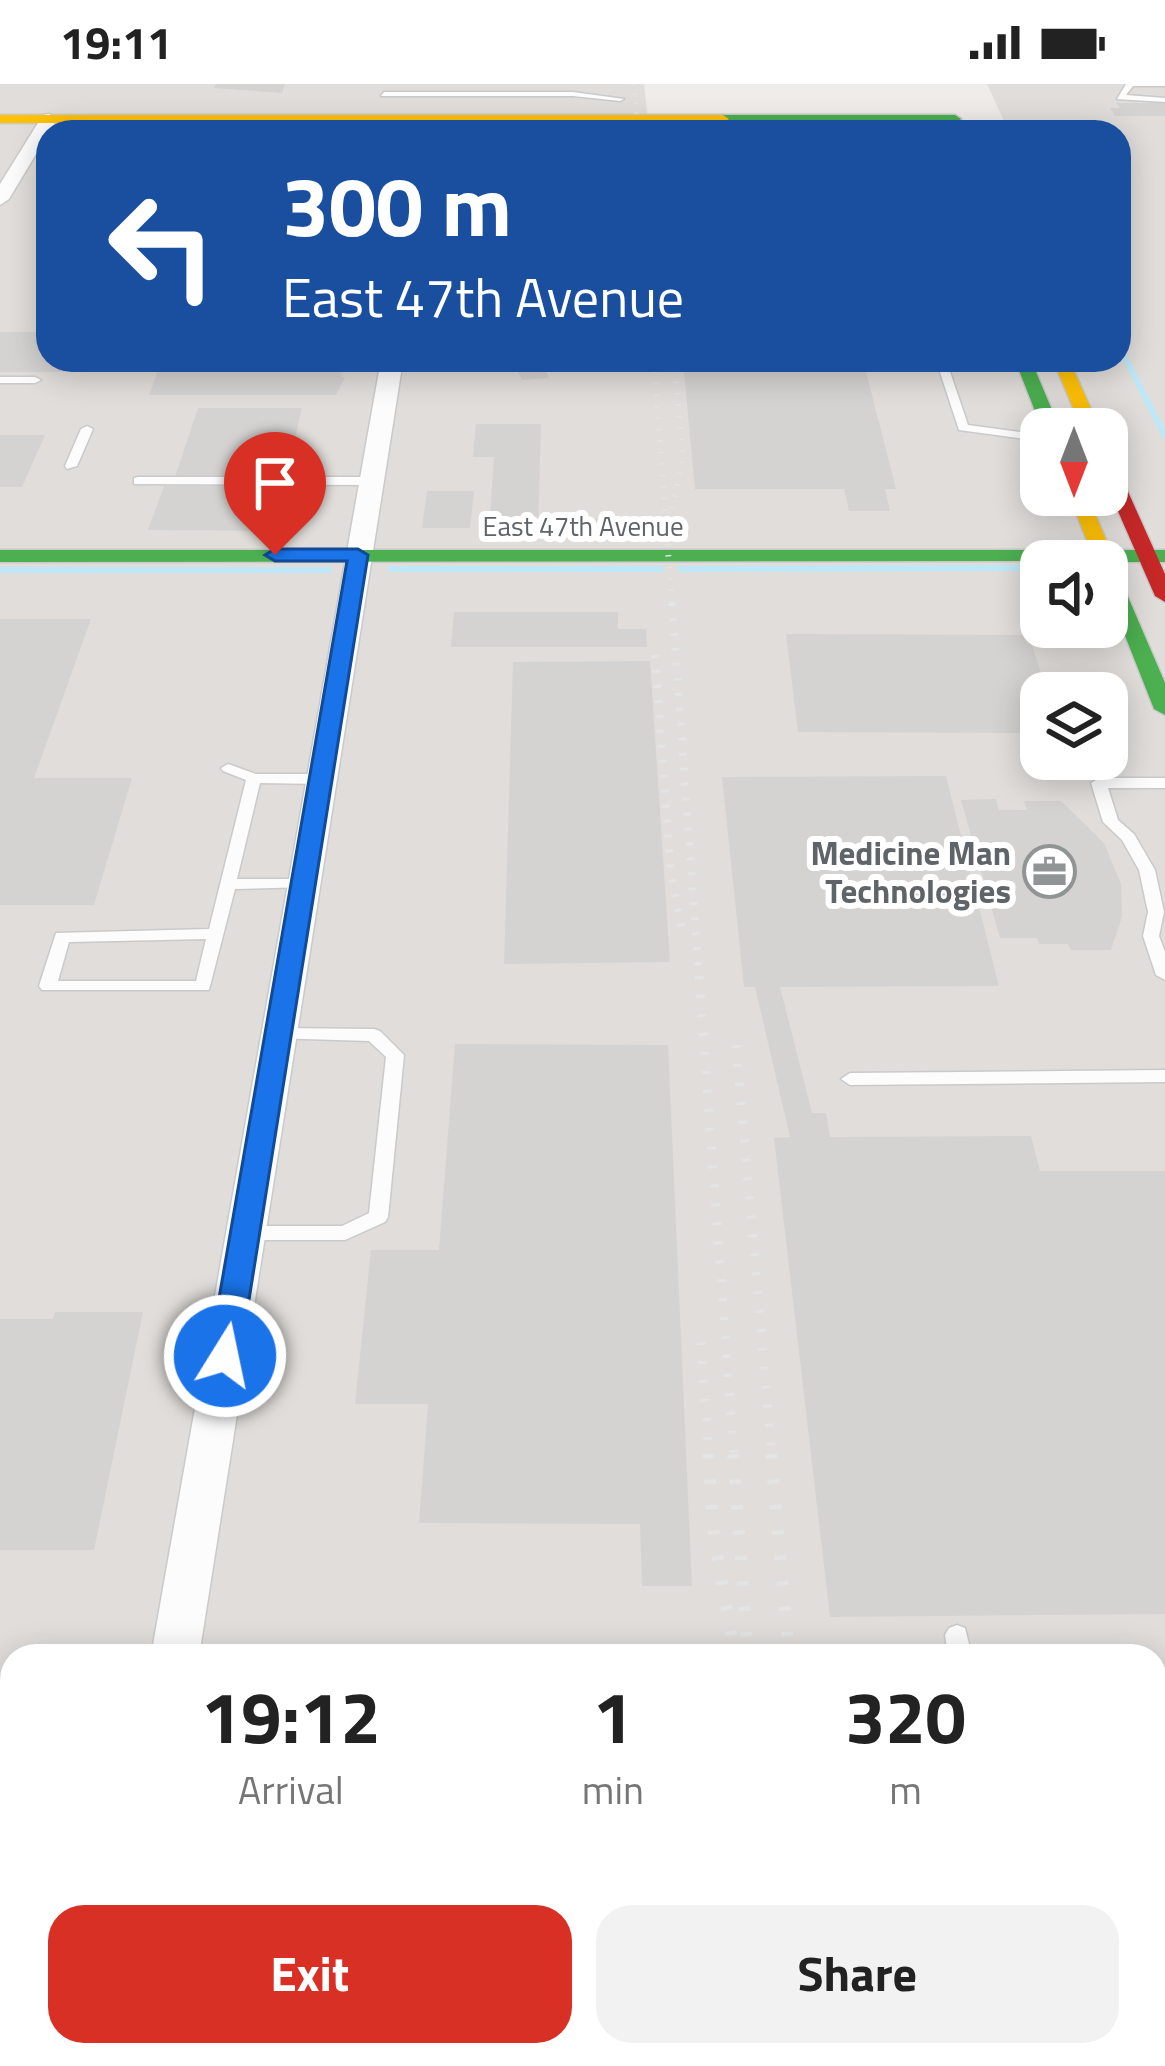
<!DOCTYPE html>
<html lang="en">
<head>
<meta charset="utf-8">
<style>
  :root { --surface:#fff; --page:#f2f2f2; --text:#222; --muted:#767676; --accent:#d93025 }
  body { margin:0; font-family:"Titillium Web",sans-serif; background:var(--page); color:var(--text); height:100vh; display:flex; flex-direction:column; font-size:45px; white-space:nowrap }
  * { box-sizing:border-box; margin:0 }
  p { font-size:39px; color:var(--muted) }
  .icon { flex:none; width:66px; height:66px; fill:none; stroke:currentColor; stroke-width:2; stroke-linecap:round; stroke-linejoin:round }
  .map { position:relative; flex:1; overflow:hidden }
  .sheet { position:absolute; left:0px; top:1560px; width:1167px; height:423px; display:flex; flex-direction:column; background:var(--surface); border-radius:36px 36px 0 0; box-shadow:0 6px 30px #0003 }
  .sheet>* { flex:none }
  .hud { position:absolute; left:36px; top:36px; width:1095px; height:252px; border-radius:36px; box-shadow:0 6px 30px #0003; background:#1a4fa0; color:#fff; overflow:hidden }
  .needle { width:78px; rotate:180deg }
  .controls { position:absolute; left:1020px; top:324px; display:grid; gap:24px }
  .controls a { display:grid; place-items:center; width:108px; height:108px; border-radius:24px; background:var(--surface); box-shadow:0 6px 30px #0003; font-size:60px }
  .pin { position:absolute; display:grid; place-items:center; width:102px; height:102px; color:#fff; margin:-123px -51px; border-radius:50% 50% 50% 0; rotate:-45deg; box-shadow:0 0 12px #0007 }
  .pin .icon { rotate:45deg }
  .me { position:absolute; width:132px; margin:-66px; rotate:10deg; stroke-linejoin:round; filter:drop-shadow(0 0 9px #0008) }
  .turn { display:flex; align-items:center; gap:42px; height:252px; padding:0 48px; font-size:54px }
  .turn .icon { width:156px; height:156px; stroke-width:2.5 }
  .turn b { display:block; font-size:84px; line-height:102px }
  .eta { display:flex; justify-content:space-evenly; align-items:center; height:204px; text-align:center }
  .eta b { font-size:72px; font-weight:700; line-height:84px }
  .button { display:flex; gap:24px; margin-top:auto; padding:24px 48px }
  .button a { flex:1; height:138px; border-radius:36px; background:var(--accent); color:#fff; font-size:48px; font-weight:700; line-height:138px; text-align:center }
  .button a+a { background:var(--page); color:var(--text) }
  .status { display:flex; justify-content:space-between; align-items:center; height:84px; padding:0 60px; background:var(--surface); direction:ltr }
  .status svg { height:33px; fill:currentColor }
  .map>svg:first-child { display:block }
  .industrial { fill:#e0ddda; fill-rule:evenodd }
  .lines { fill:none; stroke-linecap:round; stroke-linejoin:round }
  .stream-far1 { stroke:#bee8f8; stroke-width:4.5 }
  .stream { stroke:#bee8f8; stroke-width:6 }
  .building { fill:#d5d3d2 }
  .lane-casing { stroke:#cacaca; stroke-width:3 }
  .street-casing { stroke:#cacaca; stroke-width:3 }
  .fast-casing { stroke:#cacaca; stroke-width:3 }
  .slow-casing { stroke:#cacaca; stroke-width:3 }
  .jam-casing { stroke:#cacaca; stroke-width:3 }
  .lane { fill:#fdfcfc; fill-rule:evenodd }
  .street { fill:#fdfcfc; fill-rule:evenodd }
  .fast { fill:#4caf50; fill-rule:evenodd }
  .slow { fill:#ffc107; fill-rule:evenodd }
  .jam { fill:#c62828; fill-rule:evenodd }
  .rail-far4 { stroke:#e3e4e3; stroke-width:4.5; stroke-dasharray:1.5 8; stroke-linecap:butt }
  .rail-far3 { stroke:#e3e4e3; stroke-width:6; stroke-dasharray:1.5 10; stroke-linecap:butt }
  .rail-far2 { stroke:#e3e4e3; stroke-width:8; stroke-dasharray:3 12; stroke-linecap:butt }
  .rail-far1 { stroke:#e3e4e3; stroke-width:9; stroke-dasharray:3 16; stroke-linecap:butt }
  .rail { stroke:#e3e4e3; stroke-width:12; stroke-dasharray:4.5 21; stroke-linecap:butt }
  .route { fill:#1a73e8; stroke:#114b97; stroke-width:3 }
  .labels { text-anchor:middle; dominant-baseline:central; stroke-width:12; stroke-linejoin:round; paint-order:stroke }
  .far-street-label { font-size:27px; fill:#5e6468; stroke:#fff }
  .poi-label { font-size:33px; font-weight:bold; fill:#5e6468; stroke:#fff; text-anchor:end }
</style>
</head>
<body>
<div class="status"><b>19:11</b><svg viewBox="0 0 49 12"><path d="M0 12V9h3v3zM5 12V6h3v6zM10 12V3h3v9zM15 12V0h3v12zM26 1h20v11H26zM47 4h2v5h-2z"/></svg></div>
<div class="map">
<svg width="1165" height="1982" viewBox="0 0 1165 1982">
  <rect width="100%" height="100%" fill="#efece9"/>
  <path class="industrial" d="M0 0H644L648 38 1004 37 987 0H1165V1982H0ZM48 48H1119V276H48ZM1041 345H1107V411H1041ZM1041 477H1107V543H1041ZM1041 609H1107V675H1041ZM12 1572H1155V1971H12Z"/>
  <g class="lines">
    <path class="stream-far1" d="M984 41 1010 48"/>
    <path class="stream" d="M1119 262 1165 352
      M391 485H661
      M681 485 1041 484
      M0 486H329"/>
  </g>
  <path class="building" d="M216 0H285L282 9 214 4Z
    M1116 19H1165V32H1115L1110 24H1120Z
    M0 248H48V276H69L64 288H0Z
    M162 276H344L341 293H345L336 311H149Z
    M541 276 549 294 522 296 514 279Z
    M683 276H863L896 405H885L890 427H849L844 405H695Z
    M198 324H302L286 392 175 393Z
    M476 340H541L538 446H489L494 373H473Z
    M0 351H45L22 403H0Z
    M164 402H283L272 447 148 446Z
    M427 407H474L470 444H422Z
    M594 435H642L643 447 595 448Z
    M454 528H618V545H646L647 563H451Z
    M0 535H91L34 694H132L94 821H0Z
    M786 550 1029 551 1047 609H1041V649L798 648Z
    M650 577 670 878 504 880 513 578Z
    M946 692 999 902 780 903 812 1029H826L830 1053 1031 1052 1040 1087H1165V1530L830 1533 774 1054 790 1053 755 903H744L722 693Z
    M996 715 999 726H1027L1024 717H1061L1104 759 1121 800 1122 833 1111 866H1071L1068 860H1039L1037 854H1000L961 716Z
    M455 960 668 961 692 1502H642L640 1440 419 1439 428 1320H355L371 1166H439Z
    M55 1228H143L94 1466H0V1235H53Z
    M324 1971H728L729 1982H323Z"/>
  <g class="lines">
    <defs>
      <path id="lane" d="M1126 0H1165V2H1133L1126 11 1165 14V18L1117 15Z
        M384 8H573L624 15 620 17 573 12H381Z
        M936 276H946L968 341 1041 351V357L959 346Z
        M0 293H35L41 296 35 299H0Z
        M87 342 93 345 77 382 67 385 65 382 81 345Z
        M138 393H371L377 397 371 401 134 400V394Z
        M228 680 256 690H319L327 695 319 700 260 699 237 795H303L311 800 309 803 235 805 209 906H42L39 902 56 849 209 845 246 696 223 687 221 684ZM206 855 196 897H58L69 858Z
        M1099 694H1165V704H1108L1118 736 1134 750 1155 786 1164 828 1159 852 1165 868V896L1156 891 1143 852 1148 828 1139 786 1122 756 1103 738 1091 699Z
        M278 944 374 945 380 947 404 971 388 1133 385 1138 345 1156H245L238 1154 235 1149 238 1144 245 1142H342L369 1129 386 973 369 957 272 954 269 950Z
        M1165 986V998L850 1001 841 995 850 989Z
        M957 1541 965 1544 972 1572H948L945 1551 949 1544Z
        M1155 1663H1165V1685H1155Z
        M1006 1971H1034L1036 1982H1008Z"/>
      <path id="street" d="M49 30 57 35 9 115 0 121V100L43 31Z
        M381 276H403L199 1572H151Z
        M80 1971H136L134 1982H78Z"/>
      <path id="fast" d="M723 31H955L961 35 955 39 718 38Z
        M1015 276H1031L1060 345H1042Z
        M0 466H1165V478H1113L1165 599V631L1154 625 1107 506V477L0 478Z"/>
      <path id="slow" d="M0 31H723L729 35 723 39H0Z
        M1053 276H1069L1100 345H1082Z
        M1069 411H1087L1115 477 1112 481 1095 477Z"/>
      <path id="jam" d="M1107 376 1116 381 1165 490V518L1155 512 1107 402Z"/>
    </defs>
    <use href="#lane" class="lane-casing"/>
    <use href="#street" class="street-casing"/>
    <use href="#fast" class="fast-casing"/>
    <use href="#slow" class="slow-casing"/>
    <use href="#jam" class="jam-casing"/>
    <use href="#lane" class="lane"/>
    <use href="#street" class="street"/>
    <use href="#fast" class="fast"/>
    <use href="#slow" class="slow"/>
    <use href="#jam" class="jam"/>
    <path class="rail-far4" d="M634 0 638 48"/>
    <path class="rail-far3" d="M654 276 672 522
      M672 424 683 371 674 276"/>
    <path class="rail-far2" d="M672 519 699 895
      M655 571 671 788 683 853"/>
    <path class="rail-far1" d="M699 892 734 1373
      M736 961 772 1373
      M701 1258 709 1373"/>
    <path class="rail" d="M708 1370 714 1453 735 1572
      M733 1370 748 1572
      M771 1370 789 1572
      M744 1971V1982
      M777 1971 778 1982"/>
  </g>
  <path class="route" d="M358 465 368 471 240 1272 236 1281H214L209 1272 347 477H275L265 471 275 465Z"/>
  <defs>
    <symbol id="office-ring" viewBox="-11 -11 22 22"><circle r="9.5" fill="#fff" stroke="#919495" stroke-width="1.5"/><path d="M-6-3h4V-5.5h4V-3h4V5H-6ZM-1-4.5V-3h2v-1.5ZM-6 0V1H6V0Z" fill="#919495"/></symbol>
  </defs>
  <g fill-rule="evenodd">
    <use href="#office-ring" x="1020" y="758" width="59" height="59"/>
  </g>
  <g class="labels">
    <g class="far-street-label">
      <text x="583" y="441">East 47th Avenue</text>
    </g>
    <g class="poi-label">
      <text x="1011" y="769">Medicine Man<tspan x="1011" dy="38">Technologies</tspan></text>
    </g>
  </g>
</svg>
<div class="controls">
<a><svg class="needle" viewBox="-14 -14 28 28"><path d="M0-13l5 13h-10z" fill="#e53935"/><path d="M0 13l5-13h-10z" fill="#767676"/></svg></a>
<a><svg class="icon" aria-label="sound" viewBox="0 0 24 24"><path d="M4 9h4l5-4v14l-5-4H4zM17 9q2 3 0 6"/></svg></a>
<a><svg class="icon" aria-label="layers" viewBox="0 0 24 24"><path d="M12 4l9 5-9 5-9-5zM3 14l9 5 9-5"/></svg></a>
</div>
<div class="pin" style="left:275px;top:471px;background:#d93025"><svg class="icon" aria-label="arrive" viewBox="0 0 24 24"><path d="M6 21V4h12l-3 4 3 4H6"/></svg></div>
<svg class="me" style="left:225px;top:1272px" viewBox="-20 -20 40 40"><circle r="17" fill="#1a73e8" stroke="#fff" stroke-width="3"/><path d="M0-11L8 9 0 5-8 9z" fill="#fff"/></svg>
<div class="hud">
<div class="turn"><svg class="icon" aria-label="left" viewBox="0 0 24 24"><path d="M17 20v-9H6M10 6l-5 5 5 5"/></svg><div><b>300 m</b>East 47th Avenue</div></div>
</div>
<section class="sheet">
<div class="eta">
<div><b>19:12</b><p>Arrival</p></div>
<div><b>1</b><p>min</p></div>
<div><b>320</b><p>m</p></div>
</div>
<div class="button"><a>Exit</a><a>Share</a></div>
</section>
</div>
</body>
</html>
